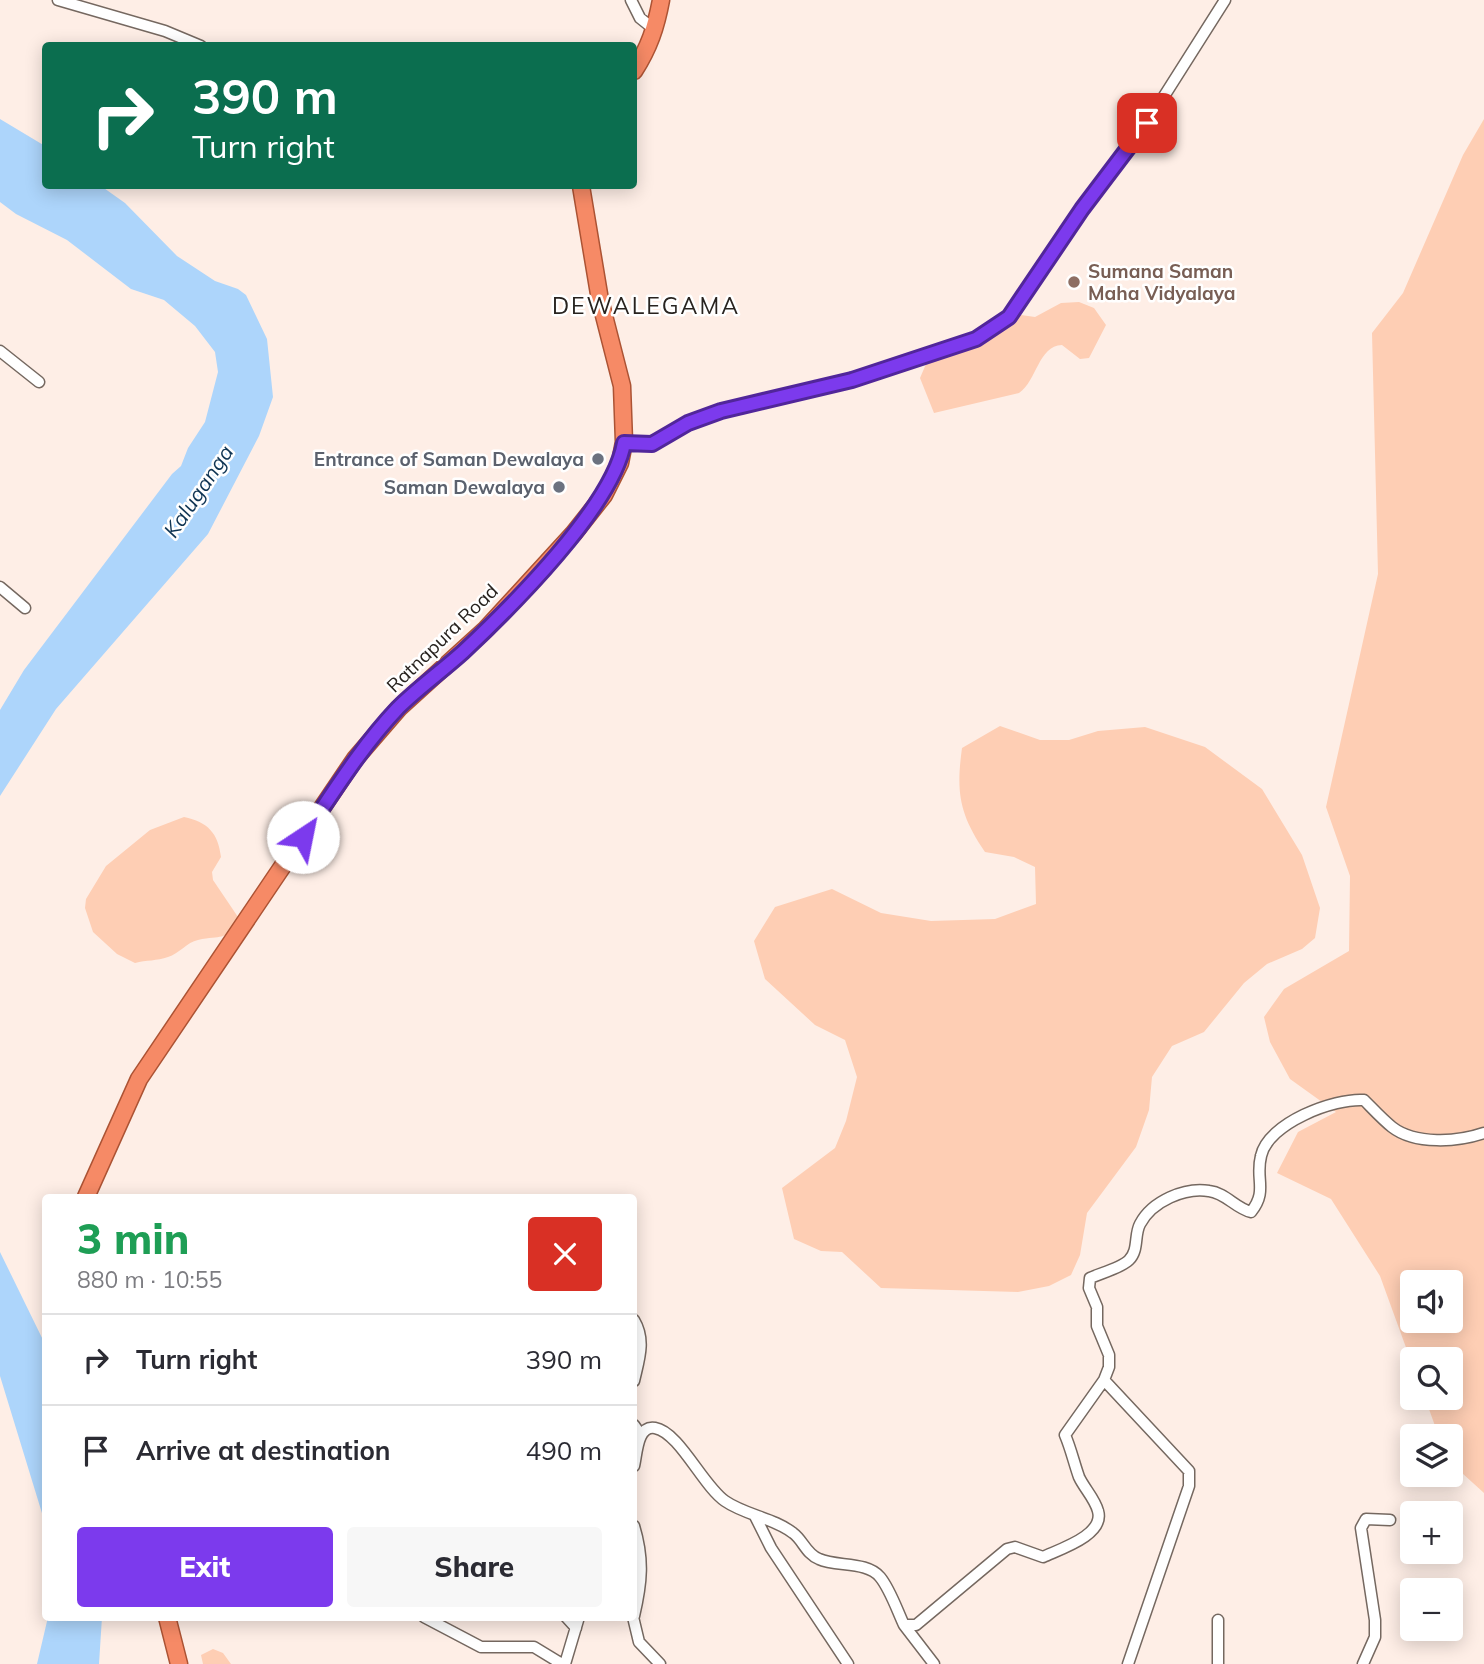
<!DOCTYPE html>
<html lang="en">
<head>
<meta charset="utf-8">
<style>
  :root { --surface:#fff; --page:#f7f7f7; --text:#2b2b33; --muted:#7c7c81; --line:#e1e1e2; --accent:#7c3aed }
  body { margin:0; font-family:Mulish,sans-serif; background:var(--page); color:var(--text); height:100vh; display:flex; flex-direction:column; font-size:26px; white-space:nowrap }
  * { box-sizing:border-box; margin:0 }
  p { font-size:23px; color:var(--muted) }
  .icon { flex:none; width:38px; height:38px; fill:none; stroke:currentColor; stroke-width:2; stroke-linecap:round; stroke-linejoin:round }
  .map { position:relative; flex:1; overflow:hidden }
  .panel { position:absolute; left:42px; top:1194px; width:595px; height:427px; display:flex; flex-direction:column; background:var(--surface); border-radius:7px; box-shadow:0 4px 18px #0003 }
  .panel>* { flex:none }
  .hud { position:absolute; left:42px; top:42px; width:595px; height:147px; border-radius:7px; box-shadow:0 4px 18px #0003; background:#0b6e4f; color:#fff; overflow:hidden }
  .tools { position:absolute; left:1400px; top:1270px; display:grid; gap:14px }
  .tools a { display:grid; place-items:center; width:63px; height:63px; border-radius:7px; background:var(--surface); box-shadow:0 4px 18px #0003; font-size:35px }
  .pin { position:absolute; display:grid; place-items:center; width:60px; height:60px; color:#fff; margin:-30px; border-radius:14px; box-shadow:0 4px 10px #0006 }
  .me { position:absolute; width:77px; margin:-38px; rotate:34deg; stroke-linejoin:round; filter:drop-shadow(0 0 5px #0008) }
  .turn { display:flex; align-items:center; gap:24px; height:147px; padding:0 35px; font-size:32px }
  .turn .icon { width:91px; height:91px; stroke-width:2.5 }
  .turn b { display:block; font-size:49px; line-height:60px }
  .round { display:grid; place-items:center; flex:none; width:74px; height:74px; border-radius:7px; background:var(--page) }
  .overview { display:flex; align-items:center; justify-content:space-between; height:119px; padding:0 35px }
  h1 { font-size:42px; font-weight:800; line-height:52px; color:#1e9e55 }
  .primary-button { display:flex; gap:14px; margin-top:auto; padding:14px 35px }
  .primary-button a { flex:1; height:80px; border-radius:7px; background:var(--accent); color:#fff; font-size:28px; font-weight:800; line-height:80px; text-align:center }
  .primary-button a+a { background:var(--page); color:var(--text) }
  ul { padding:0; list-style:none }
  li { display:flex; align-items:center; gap:21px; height:91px; padding:0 35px; border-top:2px solid var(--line) }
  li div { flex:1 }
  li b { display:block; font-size:26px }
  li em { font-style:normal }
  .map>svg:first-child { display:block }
  .green { fill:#feceb4; fill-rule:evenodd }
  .water { fill:#add5fb }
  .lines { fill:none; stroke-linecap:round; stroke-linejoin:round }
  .minor-casing { stroke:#756860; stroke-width:13 }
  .trunk-casing { stroke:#ac5334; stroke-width:19 }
  .minor { stroke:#fff; stroke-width:10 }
  .trunk { stroke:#f68a66; stroke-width:16 }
  .route-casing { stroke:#51269a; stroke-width:18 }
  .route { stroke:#7c3aed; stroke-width:12 }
  .education-dot { fill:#8d6e63; stroke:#fff; stroke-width:2.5 }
  .worship-dot { fill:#6b7280; stroke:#fff; stroke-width:2.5 }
  .labels { text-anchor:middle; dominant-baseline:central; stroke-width:5; stroke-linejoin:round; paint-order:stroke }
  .education-label { font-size:19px; font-weight:bold; fill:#785e54; stroke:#fff; text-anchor:start }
  .worship-label { font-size:19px; font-weight:bold; fill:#5b616d; stroke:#fff; text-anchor:end }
  .street-label { font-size:19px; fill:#28231f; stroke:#fff }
  .water-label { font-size:21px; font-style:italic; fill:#0e3453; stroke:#fff }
  .quarter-label { font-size:23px; letter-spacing:2px; fill:#28231f; stroke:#fff }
</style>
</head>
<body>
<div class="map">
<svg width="1484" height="1664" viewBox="0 0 1484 1664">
  <rect width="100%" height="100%" fill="#feeee6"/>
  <path class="green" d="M1484 119V1493L1451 1463V1437H1439L1425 1398H1451V1360H1412V1364L1380 1276 1331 1199 1277 1173 1298 1132 1336 1112 1290 1079 1270 1042 1264 1017 1284 989 1349 951 1350 876 1326 807 1378 574 1372 333 1403 293 1463 155ZM1412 1283H1451V1321H1412Z
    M1079 302 1094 308 1106 325 1089 358 1080 359 1062 345C1038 346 1037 381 1019 393L934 413 920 378 926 364 984 340 1021 315 1035 317 1061 303Z
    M1000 726 1040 740H1069L1098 731 1145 727 1205 747 1262 789 1302 855 1320 908 1315 938 1302 949 1267 964 1244 983 1204 1032 1172 1046 1152 1077 1149 1110 1136 1147 1087 1213 1080 1255 1071 1275 1049 1286 1018 1292 881 1288 842 1252 821 1251 794 1239 782 1188 835 1148 846 1121 857 1077 845 1040 815 1025 765 979 754 941 775 907 832 889 881 913 931 921 995 919 1036 904 1035 867 1014 857 985 852C959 814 956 792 962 748Z
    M184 817C208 822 218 833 221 857L212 872 213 880 238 917C224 944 222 934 198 940 187 942 179 954 168 957 157 961 146 960 135 963L117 954 93 932 85 908 86 899 106 866 150 830Z
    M213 1649 223 1653 231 1664H203L201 1655Z"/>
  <path class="water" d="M0 119 45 146 46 186H101L125 203 177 256 215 281 238 289 246 295 267 339 273 397 259 436 208 534 56 709 0 796V710L24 670 172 474 181 466 188 448 205 422 218 372 215 352 195 326 164 300 131 289 67 240 16 214 0 202Z
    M0 1252 45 1344V1523L0 1376Z
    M48 1617H102L99 1664H37Z"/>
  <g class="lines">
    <defs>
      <path id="minor" d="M58 0 165 31 201 46
        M631 0 640 18 655 30
        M0 351 39 382
        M624 442 652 444 688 423 721 411 853 380 976 339 1009 317 1082 209 1135 142 1225 0
        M0 587 25 608
        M634 1320C646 1340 639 1359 634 1381
        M1104 1380 1189 1471V1486L1128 1664
        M634 1425 641 1435
        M634 1466C637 1454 637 1425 655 1428 679 1432 703 1486 725 1501 745 1515 774 1518 793 1533 803 1540 806 1554 819 1559 836 1567 867 1561 880 1577 890 1589 897 1610 904 1625H916L1007 1549 1015 1547 1043 1557C1060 1549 1105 1535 1098 1511 1095 1499 1084 1488 1079 1477 1074 1463 1071 1449 1065 1435L1104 1380 1109 1367V1355L1097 1326V1307L1089 1288 1090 1278C1101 1273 1121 1268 1129 1260 1139 1250 1134 1235 1140 1224 1152 1201 1185 1187 1209 1191 1226 1193 1235 1208 1251 1212 1268 1191 1255 1179 1261 1156 1268 1123 1334 1098 1364 1100 1373 1109 1382 1119 1392 1127 1415 1145 1458 1142 1484 1133
        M755 1516 771 1548 848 1664
        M634 1526C644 1559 642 1582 634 1616
        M424 1617 481 1647H534L562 1664
        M566 1617 576 1628
        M633 1617 639 1642 660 1664
        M904 1625 934 1664
        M565 1664 579 1617
        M1218 1664V1620
        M1363 1664 1375 1637V1620L1361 1528 1366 1519 1390 1520"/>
      <path id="trunk" d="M634 71C649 48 656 27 661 0
        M86 1197 139 1079 355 759 399 708 486 629 574 533 604 495 620 463 624 442 622 386 600 300 581 186
        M167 1617 179 1664"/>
    </defs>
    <use href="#minor" class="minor-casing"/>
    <use href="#trunk" class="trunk-casing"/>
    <use href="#minor" class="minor"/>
    <use href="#trunk" class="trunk"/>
  </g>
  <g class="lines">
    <defs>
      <path id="route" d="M303 837C333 793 361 747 398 708 418 688 442 671 463 652 511 607 613 506 624 443L652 444 688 423 721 411 852 380 976 339 1009 317 1082 209 1147 123"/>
    </defs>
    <use href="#route" class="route-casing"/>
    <use href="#route" class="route"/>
  </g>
  <circle class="education-dot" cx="1074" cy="282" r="7"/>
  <g class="worship-dot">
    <circle cx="598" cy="459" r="7"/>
    <circle cx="559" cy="487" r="7"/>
  </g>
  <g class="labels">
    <g class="education-label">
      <text x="1088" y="271">Sumana Saman<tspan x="1088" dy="22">Maha Vidyalaya</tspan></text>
    </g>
    <g class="worship-label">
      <text x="584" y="459">Entrance of Saman Dewalaya</text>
      <text x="545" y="487">Saman Dewalaya</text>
    </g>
    <g class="street-label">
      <text transform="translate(442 638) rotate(-44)">Ratnapura Road</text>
    </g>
    <g class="water-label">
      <text transform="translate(198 491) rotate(-56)">Kaluganga</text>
    </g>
    <g class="quarter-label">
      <text x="646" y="305">DEWALEGAMA</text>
    </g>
  </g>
</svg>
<div class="tools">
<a><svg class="icon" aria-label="sound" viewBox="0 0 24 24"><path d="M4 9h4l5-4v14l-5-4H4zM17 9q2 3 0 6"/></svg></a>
<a><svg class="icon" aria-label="search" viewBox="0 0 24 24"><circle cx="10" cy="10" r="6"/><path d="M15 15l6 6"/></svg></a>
<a><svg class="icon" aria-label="layers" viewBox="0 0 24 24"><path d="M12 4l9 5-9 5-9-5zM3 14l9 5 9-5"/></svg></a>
<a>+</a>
<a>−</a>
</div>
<div class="pin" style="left:1147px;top:123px;background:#d93025"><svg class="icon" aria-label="arrive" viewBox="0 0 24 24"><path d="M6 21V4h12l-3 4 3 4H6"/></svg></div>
<svg class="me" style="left:303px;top:837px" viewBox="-20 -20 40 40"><circle r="19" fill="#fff"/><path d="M0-13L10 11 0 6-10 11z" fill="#7c3aed"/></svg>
<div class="hud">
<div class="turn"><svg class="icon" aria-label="right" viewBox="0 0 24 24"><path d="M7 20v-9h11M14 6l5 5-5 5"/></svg><div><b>390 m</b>Turn right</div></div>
</div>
<section class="panel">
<div class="overview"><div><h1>3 min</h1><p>880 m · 10:55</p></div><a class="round" style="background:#d93025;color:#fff"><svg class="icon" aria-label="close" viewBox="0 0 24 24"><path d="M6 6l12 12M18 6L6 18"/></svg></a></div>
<ul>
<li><svg class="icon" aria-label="right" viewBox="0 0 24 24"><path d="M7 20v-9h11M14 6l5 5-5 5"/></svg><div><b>Turn right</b></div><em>390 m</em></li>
<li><svg class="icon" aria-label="arrive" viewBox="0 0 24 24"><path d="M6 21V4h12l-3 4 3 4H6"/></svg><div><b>Arrive at destination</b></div><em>490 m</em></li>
</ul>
<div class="primary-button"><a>Exit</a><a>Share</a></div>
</section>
</div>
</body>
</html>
